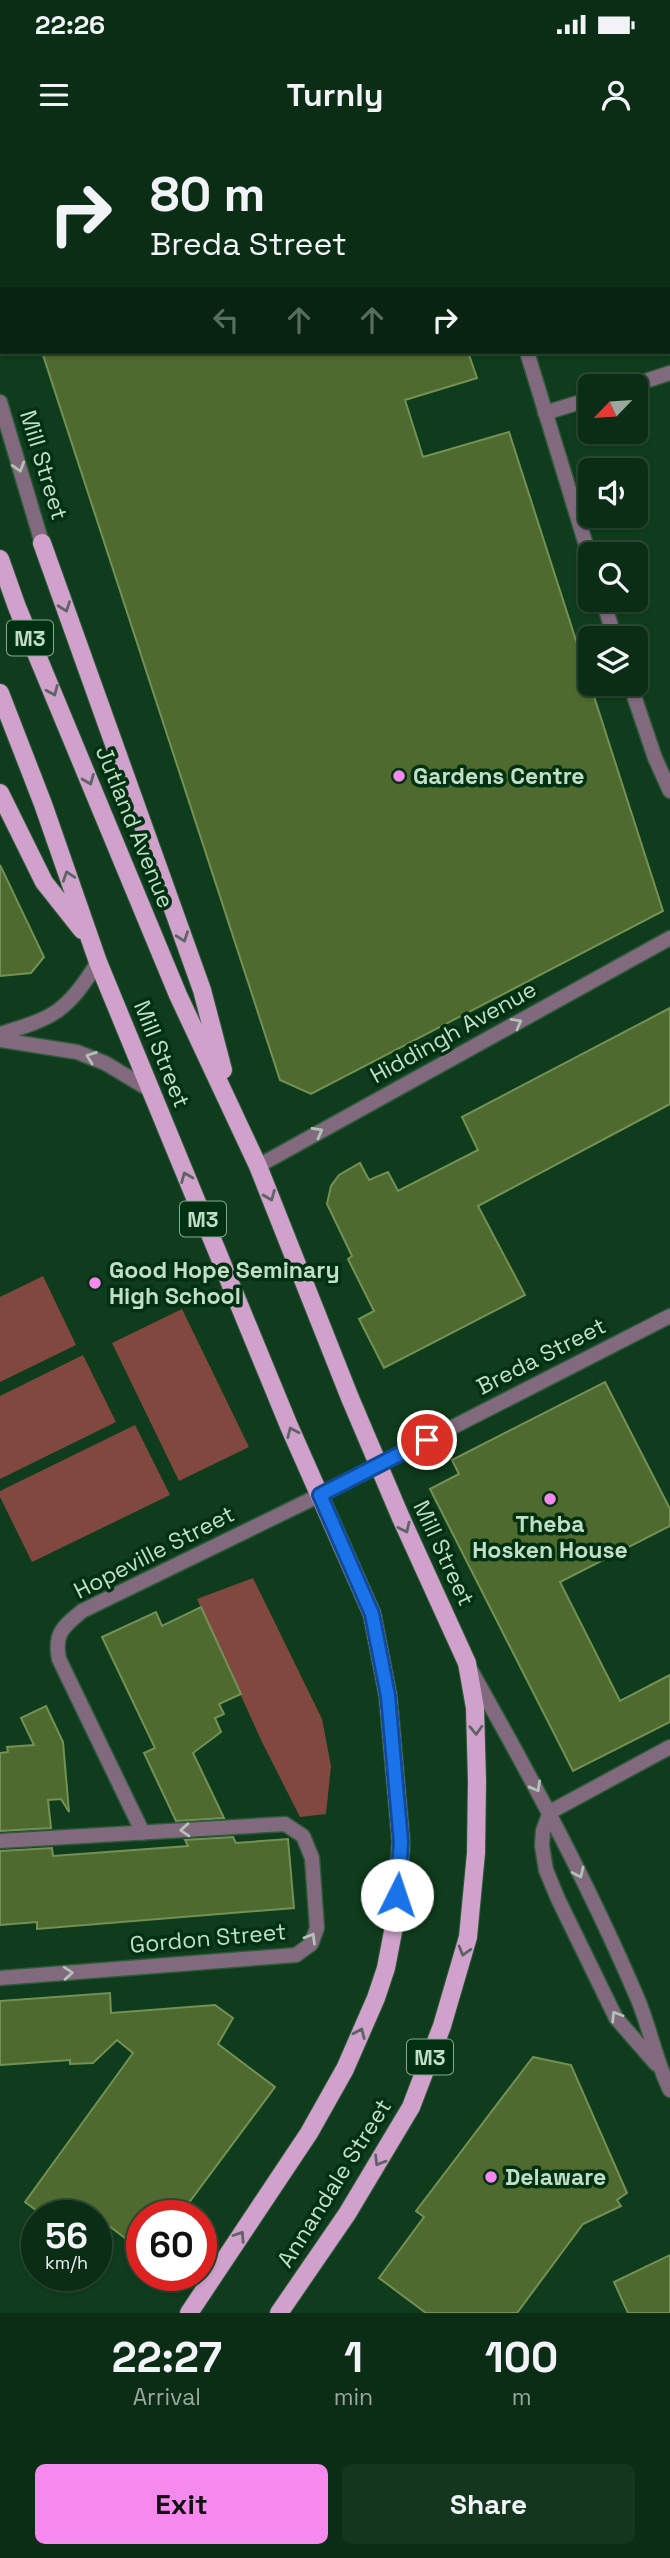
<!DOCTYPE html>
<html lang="en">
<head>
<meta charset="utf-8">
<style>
  :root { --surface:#0b2d15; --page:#14351e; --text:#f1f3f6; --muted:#9aa8a0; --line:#2b4934; --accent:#f689ee }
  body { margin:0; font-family:"Space Grotesk",sans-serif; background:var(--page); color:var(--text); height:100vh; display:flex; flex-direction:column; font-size:26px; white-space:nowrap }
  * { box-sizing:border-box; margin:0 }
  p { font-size:23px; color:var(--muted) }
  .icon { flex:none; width:38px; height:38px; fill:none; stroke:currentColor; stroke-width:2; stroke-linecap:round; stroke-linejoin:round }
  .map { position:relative; height:2173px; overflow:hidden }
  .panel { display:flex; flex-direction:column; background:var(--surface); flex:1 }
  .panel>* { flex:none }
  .top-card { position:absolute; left:0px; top:0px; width:670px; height:214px; box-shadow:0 2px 5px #0004,0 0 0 2px var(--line); background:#0b2d15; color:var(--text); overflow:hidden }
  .needle { width:46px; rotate:245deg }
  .tools { position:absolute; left:578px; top:234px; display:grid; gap:14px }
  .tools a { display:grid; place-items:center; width:70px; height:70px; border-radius:10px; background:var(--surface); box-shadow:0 2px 5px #0004,0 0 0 2px var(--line); font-size:35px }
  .speed { position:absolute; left:21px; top:2060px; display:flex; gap:14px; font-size:35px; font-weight:700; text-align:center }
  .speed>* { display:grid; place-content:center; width:91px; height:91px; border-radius:50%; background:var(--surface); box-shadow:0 2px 5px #0004,0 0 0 2px var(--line); line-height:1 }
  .speed small { font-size:18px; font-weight:400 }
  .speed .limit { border:10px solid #d22; background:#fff; color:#111 }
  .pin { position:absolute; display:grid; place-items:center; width:60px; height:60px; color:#fff; margin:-30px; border:4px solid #fff; border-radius:50%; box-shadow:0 2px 7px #0007 }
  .me { position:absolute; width:77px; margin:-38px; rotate:4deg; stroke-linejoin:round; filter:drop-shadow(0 0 5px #0008) }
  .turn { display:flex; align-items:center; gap:24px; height:147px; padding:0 35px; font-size:32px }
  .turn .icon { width:91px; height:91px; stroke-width:2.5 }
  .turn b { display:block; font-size:49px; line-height:60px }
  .lanes { display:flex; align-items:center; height:66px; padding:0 35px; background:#0003; justify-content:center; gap:35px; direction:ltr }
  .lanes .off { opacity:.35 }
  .eta { display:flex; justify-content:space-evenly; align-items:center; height:119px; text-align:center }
  .eta b { font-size:42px; font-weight:800; line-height:49px }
  .button { display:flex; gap:14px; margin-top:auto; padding:14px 35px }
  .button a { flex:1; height:80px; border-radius:10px; background:var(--accent); color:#111; font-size:28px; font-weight:800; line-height:80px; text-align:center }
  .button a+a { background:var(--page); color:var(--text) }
  .status { display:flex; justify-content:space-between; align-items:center; height:49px; padding:0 35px; background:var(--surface); direction:ltr }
  .status svg { height:19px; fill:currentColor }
  header { display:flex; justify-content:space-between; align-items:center; height:91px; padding:0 35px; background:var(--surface); font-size:32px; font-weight:800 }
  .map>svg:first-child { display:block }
  .green { fill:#81483f }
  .building { fill:#4f6a2f; stroke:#749155; stroke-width:2 }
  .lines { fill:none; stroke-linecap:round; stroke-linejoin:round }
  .minor-casing { stroke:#2f593b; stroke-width:17 }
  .tertiary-casing { stroke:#2f593b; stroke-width:17 }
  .primary-casing { stroke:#2f593b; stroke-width:20 }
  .minor { stroke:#816a7e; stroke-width:14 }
  .tertiary { stroke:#816a7e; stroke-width:14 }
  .primary { stroke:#cfa1cb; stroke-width:18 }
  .oneway { stroke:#b2c2b4 }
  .oneway2 { stroke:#5e6365 }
  .route-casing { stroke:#114b97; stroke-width:18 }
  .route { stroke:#1a73e8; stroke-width:12 }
  .poi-dot { fill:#f689ee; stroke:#023112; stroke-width:2.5 }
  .labels { text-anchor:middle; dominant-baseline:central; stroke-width:7; stroke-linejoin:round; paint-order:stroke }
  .shield { fill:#023112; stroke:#88ab90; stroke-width:2 }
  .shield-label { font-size:21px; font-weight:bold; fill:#c2dfc6 }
  .street-label { font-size:23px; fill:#c2dfc6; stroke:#023112 }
  .poi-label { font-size:23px; font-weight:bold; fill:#c2dfc6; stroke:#023112; text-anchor:start }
</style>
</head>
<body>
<div class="status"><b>22:26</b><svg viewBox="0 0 49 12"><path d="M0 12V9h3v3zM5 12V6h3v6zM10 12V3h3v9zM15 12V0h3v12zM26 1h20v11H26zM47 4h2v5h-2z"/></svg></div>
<header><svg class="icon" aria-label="menu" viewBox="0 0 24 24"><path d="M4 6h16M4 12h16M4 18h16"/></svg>Turnly<svg class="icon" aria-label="person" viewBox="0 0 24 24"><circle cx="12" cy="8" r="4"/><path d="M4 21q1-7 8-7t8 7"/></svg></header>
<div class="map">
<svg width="670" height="2173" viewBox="0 0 670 2173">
  <rect width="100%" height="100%" fill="#0f3c1c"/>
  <path class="green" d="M43 1136 76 1205 0 1242V1157Z
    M182 1169 249 1307 179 1341 112 1203Z
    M83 1215 116 1282 0 1339V1256Z
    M135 1285 170 1355 32 1422 0 1357V1351Z
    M253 1438 322 1579 331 1626 326 1674 300 1677 262 1602 197 1459Z"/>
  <path class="building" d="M42 212H468L477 238 405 260 423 317 509 292 663 771 311 954 280 940Z
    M0 725 44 817 31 833 0 836Z
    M670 868V964L478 1066 525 1155 384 1228 359 1179 374 1171 348 1119 352 1116 327 1064 331 1046 339 1035 360 1023 369 1040 388 1032 398 1051 478 1010 462 977Z
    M605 1242 670 1369V1386L560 1442 620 1561 670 1535V1582L573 1631 430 1349 459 1334 452 1320Z
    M201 1467 241 1554 219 1564 224 1574 215 1578 221 1592 193 1613 224 1678 176 1681 144 1613 155 1608 102 1497 156 1472 162 1486Z
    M46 1566 63 1602 69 1672 61 1659 48 1660 51 1688 0 1691V1613L8 1612 7 1607 34 1605 21 1578Z
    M233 1697 236 1703 288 1699 294 1768 37 1789V1782L0 1785V1711L52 1708 53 1716 188 1706 185 1700Z
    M110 1853 111 1873 215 1865 233 1878 218 1904 275 1947 179 2076H142V2111L96 2076H44L25 2062 133 1913 117 1900 93 1923 70 1924V1920L0 1925V1861Z
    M533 1917 571 1925 627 2053 617 2060 621 2066 583 2084 517 2173H426L379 2138 424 2077 416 2071Z
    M670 2115V2173H628L614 2142Z"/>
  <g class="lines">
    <defs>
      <path id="minor" d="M465 0V2
        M527 212 590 418
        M627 247 670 233
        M0 262 42 403
        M545 273 590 259
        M603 460 615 499
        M630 544 655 618 670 651
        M0 894C56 877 66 872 98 822
        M0 900 77 912 105 923 150 950
        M258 1026 670 798
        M470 1529C530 1635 588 1743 636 1855 650 1886 655 1920 670 1950
        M550 1672 543 1691 542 1706 546 1730 558 1759 616 1878 656 1924
        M550 1672 670 1607
        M143 1693 59 1519C54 1493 63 1487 82 1471L320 1355 670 1176
        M0 1701 285 1684 303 1696 312 1718 317 1788 311 1804 296 1815 0 1838"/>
      <path id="tertiary" d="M94 2 100 0
        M0 31H2"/>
      <path id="primary" d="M42 403 202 850 223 930
        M0 419 17 467 178 855 258 1026 350 1258 401 1378 467 1523 475 1568 477 1641 476 1713 468 1797 442 1886 411 1967 347 2074 279 2173
        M0 553 43 664 98 822 289 1286 372 1474 388 1556 401 1702 395 1781 386 1828 376 1858 345 1929 309 1993 189 2173
        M0 653 44 742 82 790"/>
    </defs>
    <use href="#minor" class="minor-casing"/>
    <use href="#tertiary" class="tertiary-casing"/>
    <use href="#primary" class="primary-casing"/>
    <use href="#minor" class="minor"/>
    <use href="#tertiary" class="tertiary"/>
    <use href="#primary" class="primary"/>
  </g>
  <defs><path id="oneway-chevron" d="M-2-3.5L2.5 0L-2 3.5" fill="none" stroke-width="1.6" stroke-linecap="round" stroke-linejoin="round" transform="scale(1.75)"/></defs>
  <g class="oneway">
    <use href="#oneway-chevron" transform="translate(19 327) rotate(73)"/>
    <use href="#oneway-chevron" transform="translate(517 883) rotate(-29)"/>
    <use href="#oneway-chevron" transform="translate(91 917) rotate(-160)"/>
    <use href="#oneway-chevron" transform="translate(318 992) rotate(-29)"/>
    <use href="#oneway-chevron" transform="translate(536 1647) rotate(61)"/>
    <use href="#oneway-chevron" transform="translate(185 1690) rotate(176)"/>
    <use href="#oneway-chevron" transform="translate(579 1733) rotate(65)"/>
    <use href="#oneway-chevron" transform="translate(311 1798) rotate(-59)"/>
    <use href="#oneway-chevron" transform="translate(68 1833) rotate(-4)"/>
    <use href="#oneway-chevron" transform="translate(616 1876) rotate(-122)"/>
  </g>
  <g class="oneway2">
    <use href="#oneway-chevron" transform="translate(65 467) rotate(70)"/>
    <use href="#oneway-chevron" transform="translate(53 551) rotate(67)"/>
    <use href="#oneway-chevron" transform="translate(89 640) rotate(68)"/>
    <use href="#oneway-chevron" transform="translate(68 736) rotate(-109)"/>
    <use href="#oneway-chevron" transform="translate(183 797) rotate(70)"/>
    <use href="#oneway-chevron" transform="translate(186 1037) rotate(-112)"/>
    <use href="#oneway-chevron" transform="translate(270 1056) rotate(68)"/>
    <use href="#oneway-chevron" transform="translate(292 1292) rotate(-114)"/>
    <use href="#oneway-chevron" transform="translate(405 1388) rotate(65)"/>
    <use href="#oneway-chevron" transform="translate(476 1590) rotate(88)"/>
    <use href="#oneway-chevron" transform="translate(464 1811) rotate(106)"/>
    <use href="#oneway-chevron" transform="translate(360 1893) rotate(-66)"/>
    <use href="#oneway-chevron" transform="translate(379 2021) rotate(121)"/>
    <use href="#oneway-chevron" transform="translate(240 2096) rotate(-56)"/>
  </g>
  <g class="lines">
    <defs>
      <path id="route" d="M397 1755 401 1702 388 1556 372 1474 320 1355 427 1300"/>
    </defs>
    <use href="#route" class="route-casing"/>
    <use href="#route" class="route"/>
  </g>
  <g class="poi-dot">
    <circle cx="399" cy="636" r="7"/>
    <circle cx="95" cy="1143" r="7"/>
    <circle cx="550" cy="1359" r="7"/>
    <circle cx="491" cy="2037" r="7"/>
  </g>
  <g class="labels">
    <g class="shield">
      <rect x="7" y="480.5" width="46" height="35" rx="5"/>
      <rect x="180" y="1061.5" width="46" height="35" rx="5"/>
      <rect x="407" y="1899.5" width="46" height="35" rx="5"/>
    </g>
    <g class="shield-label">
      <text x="30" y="498">M3</text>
      <text x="203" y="1079">M3</text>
      <text x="430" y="1917">M3</text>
    </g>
    <g class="street-label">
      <text transform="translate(44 325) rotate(73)">Mill Street</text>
      <text transform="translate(135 687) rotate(68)">Jutland Avenue</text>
      <text transform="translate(453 892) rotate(-29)">Hiddingh Avenue</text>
      <text transform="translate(162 914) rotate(68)">Mill Street</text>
      <text transform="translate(541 1216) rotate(-27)">Breda Street</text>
      <text transform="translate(154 1412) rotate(-27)">Hopeville Street</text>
      <text transform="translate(444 1413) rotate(65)">Mill Street</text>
      <text transform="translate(208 1798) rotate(-5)">Gordon Street</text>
      <text transform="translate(334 2043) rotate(-58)">Annandale Street</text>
    </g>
    <g class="poi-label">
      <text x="413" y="636">Gardens Centre</text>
      <text x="109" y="1130">Good Hope Seminary<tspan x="109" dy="26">High School</tspan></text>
      <text x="550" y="1384" text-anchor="middle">Theba<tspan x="550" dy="26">Hosken House</tspan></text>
      <text x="505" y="2037">Delaware</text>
    </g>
  </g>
</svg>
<div class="tools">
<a><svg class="needle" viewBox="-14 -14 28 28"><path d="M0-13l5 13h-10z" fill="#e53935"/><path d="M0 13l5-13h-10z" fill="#9aa8a0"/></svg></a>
<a><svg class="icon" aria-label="sound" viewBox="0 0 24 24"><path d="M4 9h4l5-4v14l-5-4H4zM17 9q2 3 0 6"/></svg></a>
<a><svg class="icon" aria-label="search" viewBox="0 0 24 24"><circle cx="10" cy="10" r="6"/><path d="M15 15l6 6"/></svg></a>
<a><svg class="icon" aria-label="layers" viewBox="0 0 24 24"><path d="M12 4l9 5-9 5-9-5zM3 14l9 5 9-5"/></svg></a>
</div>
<div class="speed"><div>56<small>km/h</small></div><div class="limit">60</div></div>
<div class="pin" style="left:427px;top:1300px;background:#d93025"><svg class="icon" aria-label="arrive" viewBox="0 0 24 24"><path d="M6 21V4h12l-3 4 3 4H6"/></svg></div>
<svg class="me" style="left:397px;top:1755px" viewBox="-20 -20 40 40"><circle r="19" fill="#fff"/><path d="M0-13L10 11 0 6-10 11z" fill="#1a73e8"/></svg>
<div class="top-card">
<div class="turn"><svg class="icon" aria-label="right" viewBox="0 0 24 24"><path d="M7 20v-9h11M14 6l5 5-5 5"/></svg><div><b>80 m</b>Breda Street</div></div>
<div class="lanes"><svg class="icon off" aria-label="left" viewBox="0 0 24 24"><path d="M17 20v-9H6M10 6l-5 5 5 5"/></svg><svg class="icon off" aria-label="ahead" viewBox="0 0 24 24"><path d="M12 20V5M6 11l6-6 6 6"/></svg><svg class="icon off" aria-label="ahead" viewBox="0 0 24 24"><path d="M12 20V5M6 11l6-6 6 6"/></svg><svg class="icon" aria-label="right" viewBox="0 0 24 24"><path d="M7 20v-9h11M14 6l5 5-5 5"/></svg></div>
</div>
</div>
<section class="panel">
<div class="eta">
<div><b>22:27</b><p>Arrival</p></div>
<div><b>1</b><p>min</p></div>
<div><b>100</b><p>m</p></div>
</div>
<div class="button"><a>Exit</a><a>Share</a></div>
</section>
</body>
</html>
